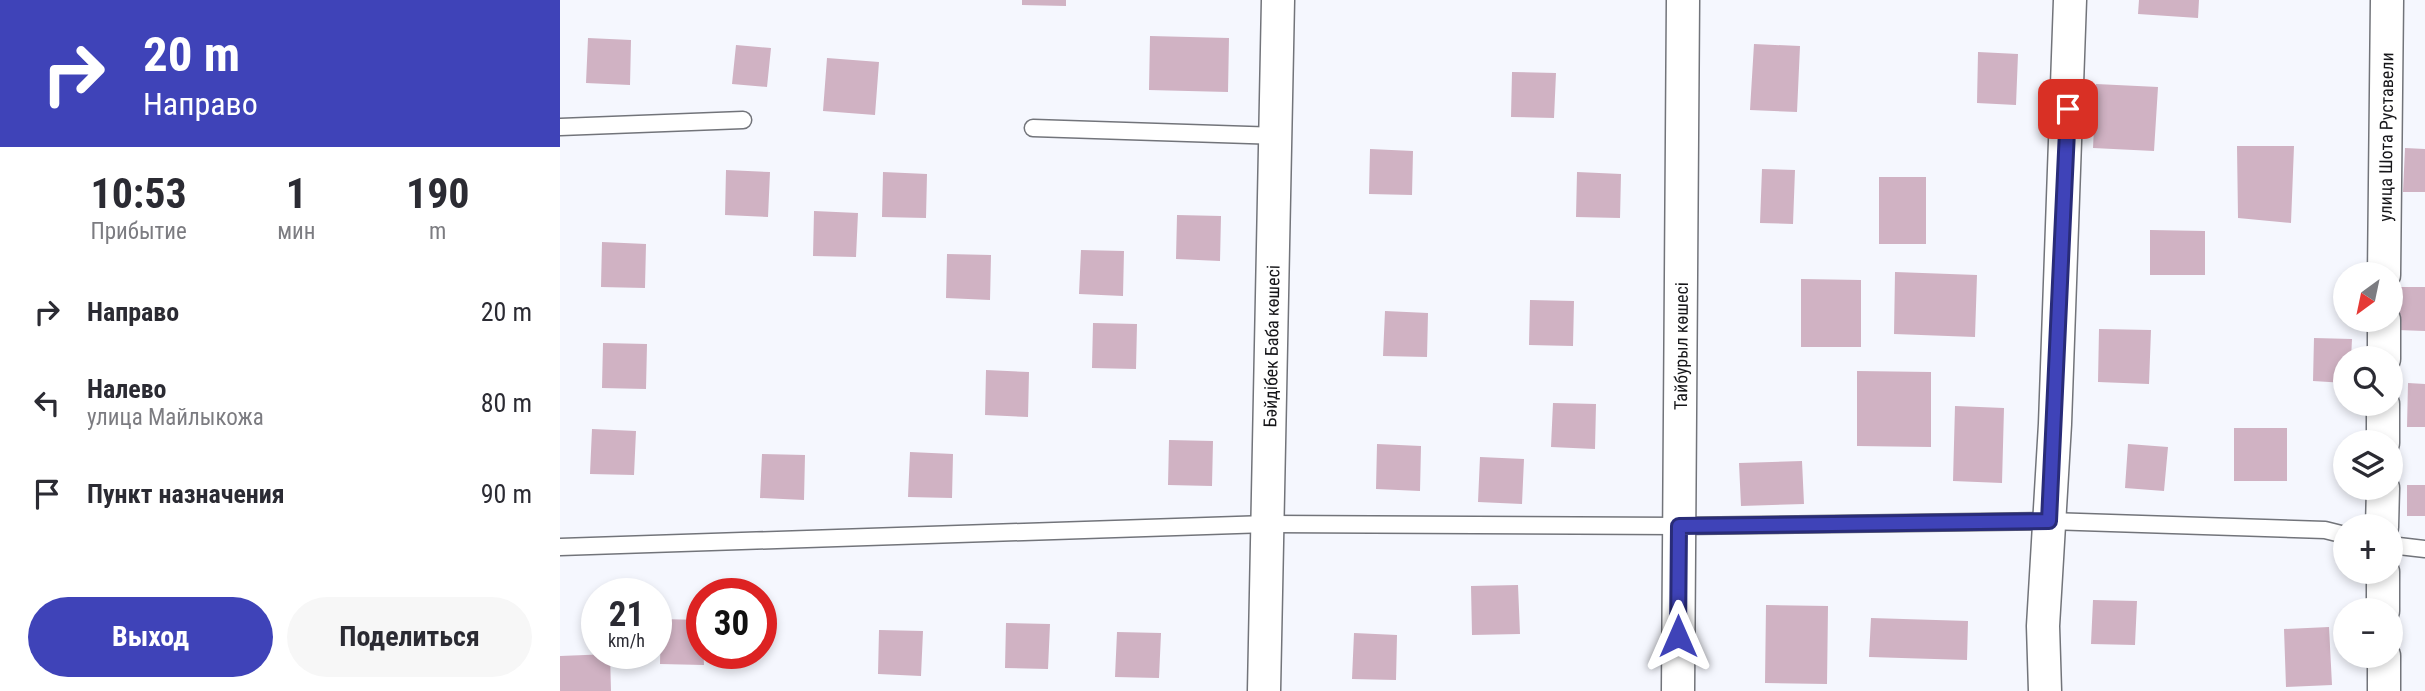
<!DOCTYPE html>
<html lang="ru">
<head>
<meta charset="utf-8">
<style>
  :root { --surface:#fff; --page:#f7f7f7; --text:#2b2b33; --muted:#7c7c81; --accent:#3f43b8 }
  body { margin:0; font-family:"Roboto Condensed",sans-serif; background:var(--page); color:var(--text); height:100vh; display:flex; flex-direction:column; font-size:26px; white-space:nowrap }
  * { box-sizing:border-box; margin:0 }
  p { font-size:23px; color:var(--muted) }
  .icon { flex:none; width:38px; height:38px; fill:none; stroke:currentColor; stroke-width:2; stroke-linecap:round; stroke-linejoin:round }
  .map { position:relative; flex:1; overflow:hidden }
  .sheet { display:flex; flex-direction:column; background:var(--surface); width:560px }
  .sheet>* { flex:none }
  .hud { background:#3f43b8; color:#fff; overflow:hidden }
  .needle { width:46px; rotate:213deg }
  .buttons { position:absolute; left:1773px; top:262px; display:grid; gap:14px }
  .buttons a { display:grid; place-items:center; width:70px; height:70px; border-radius:50%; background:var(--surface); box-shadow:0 4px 10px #0003; font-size:35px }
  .speed { position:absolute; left:21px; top:578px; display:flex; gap:14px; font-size:35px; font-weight:700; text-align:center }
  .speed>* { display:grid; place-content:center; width:91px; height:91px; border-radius:50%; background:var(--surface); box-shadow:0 4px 10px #0003; line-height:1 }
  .speed small { font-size:18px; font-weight:400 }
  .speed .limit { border:10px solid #d22; background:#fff; color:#111 }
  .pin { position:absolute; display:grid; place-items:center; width:60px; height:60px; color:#fff; margin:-30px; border-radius:14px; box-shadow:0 4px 10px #0006 }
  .me { position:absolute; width:77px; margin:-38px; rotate:0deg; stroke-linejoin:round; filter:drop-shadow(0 0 5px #0008) }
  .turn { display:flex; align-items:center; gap:24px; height:147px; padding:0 28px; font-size:32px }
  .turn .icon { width:91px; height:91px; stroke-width:2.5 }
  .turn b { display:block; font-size:49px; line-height:60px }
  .eta { display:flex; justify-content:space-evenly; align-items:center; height:119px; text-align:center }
  .eta b { font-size:42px; font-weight:700; line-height:49px }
  .cta { display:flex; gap:14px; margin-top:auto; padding:14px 28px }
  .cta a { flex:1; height:80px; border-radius:42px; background:var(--accent); color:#fff; font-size:28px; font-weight:700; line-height:80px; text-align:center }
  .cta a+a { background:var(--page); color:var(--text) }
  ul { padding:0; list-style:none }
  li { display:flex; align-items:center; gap:21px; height:91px; padding:0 28px }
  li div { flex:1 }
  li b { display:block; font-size:26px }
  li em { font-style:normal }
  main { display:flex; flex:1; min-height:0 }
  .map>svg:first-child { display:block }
  .building { fill:#d0b2c3 }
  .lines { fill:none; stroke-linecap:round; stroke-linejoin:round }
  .service-casing { stroke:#72747a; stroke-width:19 }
  .minor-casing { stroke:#72747a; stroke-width:35 }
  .service { stroke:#fff; stroke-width:16 }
  .minor { stroke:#fff; stroke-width:32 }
  .route-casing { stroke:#292c78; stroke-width:18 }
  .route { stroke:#3f43b8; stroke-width:12 }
  .labels { text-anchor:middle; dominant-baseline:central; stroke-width:7; stroke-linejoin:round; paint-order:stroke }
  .street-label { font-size:18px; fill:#161619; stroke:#fff }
</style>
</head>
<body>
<main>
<section class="sheet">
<div class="hud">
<div class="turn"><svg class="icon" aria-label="right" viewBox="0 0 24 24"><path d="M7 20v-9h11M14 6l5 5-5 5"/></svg><div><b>20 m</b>Направо</div></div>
</div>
<div class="eta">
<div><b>10:53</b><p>Прибытие</p></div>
<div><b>1</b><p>мин</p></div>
<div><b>190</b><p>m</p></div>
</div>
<ul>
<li><svg class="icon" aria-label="right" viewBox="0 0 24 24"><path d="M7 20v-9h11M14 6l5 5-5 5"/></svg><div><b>Направо</b></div><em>20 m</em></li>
<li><svg class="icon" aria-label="left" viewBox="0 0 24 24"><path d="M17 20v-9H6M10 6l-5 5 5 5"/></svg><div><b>Налево</b><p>улица Майлыкожа</p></div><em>80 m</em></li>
<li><svg class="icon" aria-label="arrive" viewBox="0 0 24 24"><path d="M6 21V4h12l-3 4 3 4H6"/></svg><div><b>Пункт назначения</b></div><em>90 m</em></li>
</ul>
<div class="cta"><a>Выход</a><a>Поделиться</a></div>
</section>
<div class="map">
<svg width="1865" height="691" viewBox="0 0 1865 691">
  <rect width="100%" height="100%" fill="#f5f7fe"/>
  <path class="building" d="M462 0H506V6L462 5Z
    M1579 0H1639L1638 18 1578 14Z
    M590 36 669 38 668 92 589 90Z
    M28 38 71 40 70 85 26 83Z
    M1194 44 1240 46 1237 112 1190 110Z
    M176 45 211 48 207 87 172 84Z
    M1418 52 1458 54 1456 105 1417 103Z
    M267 58 319 62 315 115 263 111Z
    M952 72 996 73 994 118 951 117Z
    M1536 84 1598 87 1594 151 1533 148Z
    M1677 146H1734L1731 223 1678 218Z
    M1845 148 1865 149V192H1843Z
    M810 149 853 151 852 195 809 194Z
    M1202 169 1235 170 1233 224 1200 223Z
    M166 170 210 172 208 217 165 215Z
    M323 172 367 174 366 218 322 217Z
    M1017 172 1061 174 1060 218 1016 217Z
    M1319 177H1366V244H1319Z
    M254 211 298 213 296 257 253 256Z
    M617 215 661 216 660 261 616 259Z
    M1590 230 1645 231V275H1590Z
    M42 242 86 244 85 288 41 287Z
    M521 250 564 251 563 296 519 294Z
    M387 254 431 255 430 300 386 298Z
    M1335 272 1417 275 1415 337 1334 334Z
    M1241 279 1301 280V347H1241Z
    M1839 287H1865V331L1838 330Z
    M970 300 1014 301 1013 346 969 345Z
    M825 311 868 313 867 357 823 356Z
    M533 323 577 324 576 369 532 368Z
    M1539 329 1591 330 1589 384 1538 382Z
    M1754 338 1792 339 1791 359H1785V383L1753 381Z
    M43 343 87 344 86 389 42 388Z
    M426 370 469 372 468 417 425 415Z
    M1297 371 1371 372V447L1297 446Z
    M1848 383 1865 384V427H1847Z
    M993 403 1036 404 1035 449 991 447Z
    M1395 406 1444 408 1442 483 1393 481Z
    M1674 428H1727V481H1674Z
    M32 429 76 431 74 475 30 474Z
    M609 440 653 441 652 486 608 485Z
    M817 444 861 446 860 491 816 489Z
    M1568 444 1608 447 1604 491 1565 488Z
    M350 452 393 454 392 498 348 497Z
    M202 454 245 455 244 500 200 498Z
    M920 457 964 459 962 504 918 502Z
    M1242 461 1244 504 1181 506 1179 463Z
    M1847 485H1865V516H1847Z
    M958 585 960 634 912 635 911 586Z
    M1533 600 1577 601 1575 645 1531 644Z
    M1206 605 1268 606 1267 684 1205 683Z
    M1311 618 1408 621 1407 660 1309 657Z
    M101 619 142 620 144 665 100 664Z
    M446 623 490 624 488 669 445 668Z
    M1769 627 1772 685 1726 687 1724 629Z
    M319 630 363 631 361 676 318 674Z
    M557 632 601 633 599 678 555 677Z
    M794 633 837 635 836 680 792 679Z
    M50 654 51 691H0V656Z"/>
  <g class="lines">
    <defs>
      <path id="service" d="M0 127 183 120
        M473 128 716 136
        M1830 545 1865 549
        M0 547 707 524 1119 526 1489 521 1765 530 1785 535"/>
      <g id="minor">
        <path id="s1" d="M1824 275 1827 0"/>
        <path d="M1824 359V320"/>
        <path d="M1823 443V404"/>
        <path d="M1822 527 1823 488"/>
        <path d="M1823 572V611"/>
        <path d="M1824 656V691"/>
        <path id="s2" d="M704 691 718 0"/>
        <path id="s3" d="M1118 691 1123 0"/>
        <path d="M1485 691 1483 626 1495 424 1510 0"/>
      </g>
    </defs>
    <use href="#service" class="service-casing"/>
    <use href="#minor" class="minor-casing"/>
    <use href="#service" class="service"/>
    <use href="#minor" class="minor"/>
  </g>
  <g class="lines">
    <defs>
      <path id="route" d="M1118 636 1119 526 1489 521 1508 109"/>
    </defs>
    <use href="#route" class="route-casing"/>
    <use href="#route" class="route"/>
  </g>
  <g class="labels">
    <g class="street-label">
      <text stroke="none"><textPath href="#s1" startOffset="138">улица Шота Руставели</textPath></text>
      <text stroke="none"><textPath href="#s2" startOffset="345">Бәйдібек Баба көшесі</textPath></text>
      <text stroke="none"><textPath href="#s3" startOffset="345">Тайбурыл көшесі</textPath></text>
    </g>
  </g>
</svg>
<div class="buttons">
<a><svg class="needle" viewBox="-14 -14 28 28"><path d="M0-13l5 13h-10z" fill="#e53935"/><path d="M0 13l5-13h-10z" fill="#7c7c81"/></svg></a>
<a><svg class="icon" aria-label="search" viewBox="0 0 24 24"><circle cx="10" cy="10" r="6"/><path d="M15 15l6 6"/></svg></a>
<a><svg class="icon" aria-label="layers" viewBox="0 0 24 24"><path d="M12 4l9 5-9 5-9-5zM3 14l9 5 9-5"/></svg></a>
<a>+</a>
<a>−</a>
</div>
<div class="speed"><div>21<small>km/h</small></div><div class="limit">30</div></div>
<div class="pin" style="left:1508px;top:109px;background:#d93025"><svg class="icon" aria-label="arrive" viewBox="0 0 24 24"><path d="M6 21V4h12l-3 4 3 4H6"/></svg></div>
<svg class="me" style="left:1118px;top:636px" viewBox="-20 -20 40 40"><path d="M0-17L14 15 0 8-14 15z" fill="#3f43b8" stroke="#fff" stroke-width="4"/></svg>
</div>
</main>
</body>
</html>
